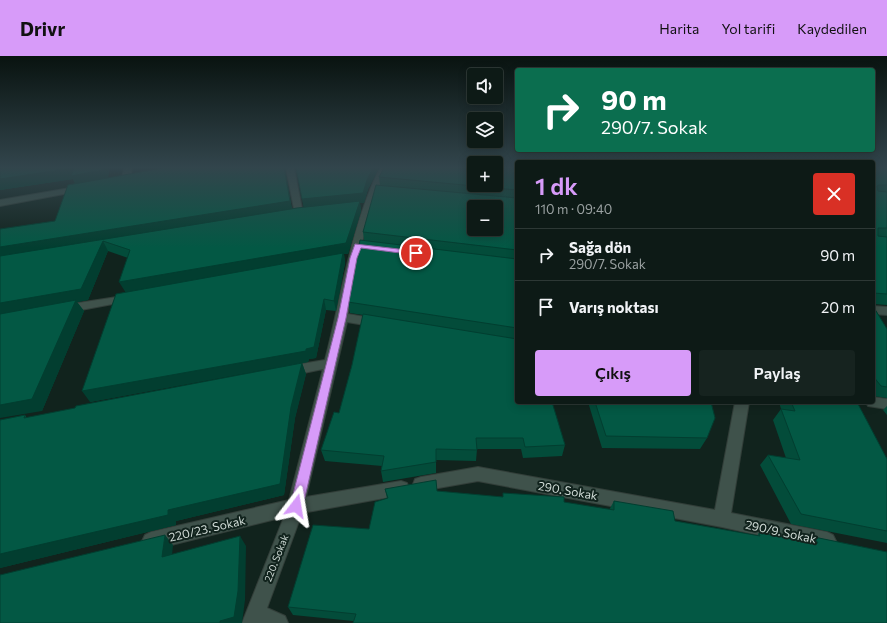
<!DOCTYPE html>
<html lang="tr">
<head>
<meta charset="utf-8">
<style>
  :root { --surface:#0d1a16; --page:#16231f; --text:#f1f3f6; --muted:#9aa1a1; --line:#2d3835; --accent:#d79bf9 }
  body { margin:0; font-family:Commissioner,sans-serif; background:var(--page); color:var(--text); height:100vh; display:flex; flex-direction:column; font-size:15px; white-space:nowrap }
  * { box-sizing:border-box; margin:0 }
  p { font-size:13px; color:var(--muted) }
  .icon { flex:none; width:22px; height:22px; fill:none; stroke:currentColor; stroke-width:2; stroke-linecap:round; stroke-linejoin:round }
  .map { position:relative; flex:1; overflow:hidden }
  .details { position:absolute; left:515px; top:104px; width:360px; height:244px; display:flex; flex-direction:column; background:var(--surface); border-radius:4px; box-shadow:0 2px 10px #0003,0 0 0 1px var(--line) }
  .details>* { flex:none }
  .guide { position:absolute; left:515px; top:12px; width:360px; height:84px; border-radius:4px; box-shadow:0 2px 10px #0003,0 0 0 1px var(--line); background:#0b6e4f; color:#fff; overflow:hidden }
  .tools { position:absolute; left:467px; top:12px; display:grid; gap:8px }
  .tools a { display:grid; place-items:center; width:36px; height:36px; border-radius:4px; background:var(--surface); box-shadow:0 2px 10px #0003,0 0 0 1px var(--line); font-size:20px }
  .pin { position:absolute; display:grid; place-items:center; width:34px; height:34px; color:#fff; margin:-17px; border:2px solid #fff; border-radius:50%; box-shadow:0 1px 4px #0007 }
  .me { position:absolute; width:44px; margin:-22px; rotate:14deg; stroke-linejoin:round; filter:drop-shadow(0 0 3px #0008) }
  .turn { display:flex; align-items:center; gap:14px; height:84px; padding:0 20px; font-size:18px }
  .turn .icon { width:52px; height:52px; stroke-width:2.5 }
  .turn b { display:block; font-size:28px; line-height:34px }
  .round { display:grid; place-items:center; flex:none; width:42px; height:42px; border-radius:4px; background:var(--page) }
  .head { display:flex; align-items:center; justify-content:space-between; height:68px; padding:0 20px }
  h1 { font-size:24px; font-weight:600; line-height:30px; color:var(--accent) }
  .button { display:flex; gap:8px; margin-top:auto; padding:8px 20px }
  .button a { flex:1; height:46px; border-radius:4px; background:var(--accent); color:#111; font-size:16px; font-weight:600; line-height:46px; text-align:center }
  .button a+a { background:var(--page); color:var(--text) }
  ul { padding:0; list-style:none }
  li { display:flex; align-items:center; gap:12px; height:52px; padding:0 20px; border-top:1px solid var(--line) }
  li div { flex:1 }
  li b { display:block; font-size:15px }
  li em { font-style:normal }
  header { display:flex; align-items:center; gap:24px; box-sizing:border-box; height:56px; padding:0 20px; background:var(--accent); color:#111 }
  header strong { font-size:19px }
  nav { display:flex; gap:22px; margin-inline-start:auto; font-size:14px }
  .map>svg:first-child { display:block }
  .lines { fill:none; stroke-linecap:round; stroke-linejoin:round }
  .street-casing { stroke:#323e39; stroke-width:2 }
  .street { fill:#3f524b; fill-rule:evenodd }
  .wall { fill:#034c3a }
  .shaded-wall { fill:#023e30 }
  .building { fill:#035844; stroke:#023e30; fill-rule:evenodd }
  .route { fill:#d79bf9; stroke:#8c65a2 }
  .labels { text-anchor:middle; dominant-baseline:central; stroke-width:4; stroke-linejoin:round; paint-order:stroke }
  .street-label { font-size:10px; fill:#d1dcd7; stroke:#11231d }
  .near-street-label { font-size:12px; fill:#d1dcd7; stroke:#11231d }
</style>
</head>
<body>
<header>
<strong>Drivr</strong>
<nav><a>Harita</a><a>Yol tarifi</a><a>Kaydedilen</a></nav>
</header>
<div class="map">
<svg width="887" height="567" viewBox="0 0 887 567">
  <rect width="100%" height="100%" fill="#11231d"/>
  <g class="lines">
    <defs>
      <path id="street" d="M124 112H132L130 124 126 126 122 124Z
        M286 112H294L303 158 302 160H296L295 158Z
        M380 112H388C365 158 357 209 348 258L377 263 381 264 383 267 381 270 377 271 347 266 306 441 401 425 407 427 409 432 407 437 401 439 302 457 267 552 285 560 288 567H242L284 461 151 494 145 491 142 485 145 479 151 476 289 444 323 313 289 320 284 318 283 315 284 312 289 310 325 304C342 239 350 172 380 112Z
        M82 130 86 132 85 134 0 150V144Z
        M130 239 134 240 135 242 134 244 65 257 61 256 59 253 61 250 65 249Z
        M873 250 887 251V259L873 258Z
        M873 341 887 343V353L868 350 866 346H873Z
        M735 346H749L731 457 827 476 833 479 836 485 833 491 827 494 722 471 478 425 421 435 415 433 413 428 415 423 421 421 478 411 715 454Z"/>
    </defs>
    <use href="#street" class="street-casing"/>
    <use href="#street" class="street"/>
  </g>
  <path class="wall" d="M0 112H109L108 122 285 112 292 153 304 151 296 112H379L368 133 364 147H360L361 155 348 198H344L345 207 336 255 326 254 316 302 309 303 308 306 302 307 306 318 295 362 284 439 176 465V469L0 512V364L25 359 27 362 278 311 90 346 125 236 128 202 108 195 88 244 77 246 84 255 42 355 55 165 75 127 73 123 0 134Z
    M517 112V346L565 389 562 400 523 402 521 393H477L476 405 436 404V417L383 426 381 415 382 410 325 405 321 394 339 357 352 309 363 259 350 257 348 246 364 184 363 176 380 129 379 121Z
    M873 112H887V249L873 248Z
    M873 250 887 273V342L873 340Z
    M588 346H711L707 382 700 393 602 392Z
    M779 346H857L887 403V487L791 468 760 409 768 399 786 402 773 364 781 353Z
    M887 350V359L883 354Z
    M385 433 437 435 503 441V437L609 454 614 445 675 465 757 480 759 477 809 485 814 481 887 496 353 565 293 559 288 551 369 473 387 443Z"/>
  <path class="shaded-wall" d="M73 112H109L108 124 76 129 73 123 0 134V123Z
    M285 112 292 155 103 185 108 195 88 244 77 246 84 255 42 355 0 362V191Z
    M373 112H379L368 133 364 147H360L361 155 348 198H344L345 207 336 255 334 245 343 199 126 237 119 226 304 153 302 143 367 124Z
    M324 243 326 254 316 302 309 303 308 306 302 307 306 318 295 362 284 439 176 465V469L0 512V498L168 454 291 351 302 307 90 346 82 335Z
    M165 479 173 489 171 510 162 501Z
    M240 480 246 490 245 544 242 567H220Z"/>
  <path class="building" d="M0 112H73L0 123Z
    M74 112H104L103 114 71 120Z
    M284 112 290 145 0 191V173L55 165 68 129 163 112Z
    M296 112H373L367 124 363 137 302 143Z
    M384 112H474V129H496V112H517V134L379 121Z
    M873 112H887V129H879L877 130 878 135 887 136V172H878V180L887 181V238L873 237Z
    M376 129 517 142V194L363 176ZM474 151H496V173H474Z
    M360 145 346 187 119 226 130 194 103 185 81 233 0 247V200L297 152Z
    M360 184 517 203V219H515L517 226V272L348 246Z
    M343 197 334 245 324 243 314 291 306 293V295L82 335 116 238Z
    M76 244 32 343 0 349V258Z
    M873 250 887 273V331L881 330 873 320Z
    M363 258 517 283V346H552L565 389 525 391 523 382H476L477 394 436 393V406L381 415 384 400 321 394 334 356 339 357 352 309Z
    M302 307 291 351 280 428 168 454V459L0 498V364L25 359 24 362 75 352 76 350Z
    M595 346H711L715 362 707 382 606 380Z
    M791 346H857L887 403V475L801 458 768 399 800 404 781 353 795 355Z
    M436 424 437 435 503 441V437L564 441V446L614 454V445L673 455 675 465 760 480 759 477 818 487 814 481 887 496V567H353L356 558 288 551 313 469 369 473 375 446 388 442 385 433Z
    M165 479 162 501 240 480 238 535 234 561 220 565V567H0V519Z"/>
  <linearGradient id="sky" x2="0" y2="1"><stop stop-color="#091310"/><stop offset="0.58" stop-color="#32454c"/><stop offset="1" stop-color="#32454c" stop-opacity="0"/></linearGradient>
  <rect width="887" height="192" fill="url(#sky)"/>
  <path class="route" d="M355 188 416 195 419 197 416 199 361 192 357 202 346 262 303 450 301 455 296 456 292 455 290 450 338 262 350 202Z"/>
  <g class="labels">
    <g class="street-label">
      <text transform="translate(276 502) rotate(-69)">220. Sokak</text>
    </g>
    <g class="near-street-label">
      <text transform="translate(568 434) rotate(10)">290. Sokak</text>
      <text transform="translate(207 472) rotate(-13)">220/23. Sokak</text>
      <text transform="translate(781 475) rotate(12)">290/9. Sokak</text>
    </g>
  </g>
</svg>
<div class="tools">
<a><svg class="icon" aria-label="sound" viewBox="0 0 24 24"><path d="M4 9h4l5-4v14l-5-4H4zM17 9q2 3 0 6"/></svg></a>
<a><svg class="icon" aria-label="layers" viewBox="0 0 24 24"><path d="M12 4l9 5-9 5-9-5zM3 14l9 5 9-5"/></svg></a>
<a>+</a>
<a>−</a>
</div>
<div class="pin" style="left:416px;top:197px;background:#d93025"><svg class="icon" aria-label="arrive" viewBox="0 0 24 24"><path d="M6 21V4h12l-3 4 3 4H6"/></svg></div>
<svg class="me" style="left:296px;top:450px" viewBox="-20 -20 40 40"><path d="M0-17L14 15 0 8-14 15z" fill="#d79bf9" stroke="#fff" stroke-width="4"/></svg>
<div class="guide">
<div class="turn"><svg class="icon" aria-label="right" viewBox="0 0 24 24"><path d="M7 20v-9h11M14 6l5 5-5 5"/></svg><div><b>90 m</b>290/7. Sokak</div></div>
</div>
<section class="details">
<div class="head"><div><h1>1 dk</h1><p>110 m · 09:40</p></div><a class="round" style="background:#d93025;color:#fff"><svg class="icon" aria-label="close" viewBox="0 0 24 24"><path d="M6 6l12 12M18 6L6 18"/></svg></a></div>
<ul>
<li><svg class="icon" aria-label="right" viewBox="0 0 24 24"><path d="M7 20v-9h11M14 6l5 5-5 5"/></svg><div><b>Sağa dön</b><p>290/7. Sokak</p></div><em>90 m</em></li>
<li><svg class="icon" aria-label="arrive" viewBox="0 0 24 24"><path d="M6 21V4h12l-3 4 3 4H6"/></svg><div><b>Varış noktası</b></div><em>20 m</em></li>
</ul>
<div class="button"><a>Çıkış</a><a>Paylaş</a></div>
</section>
</div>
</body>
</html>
